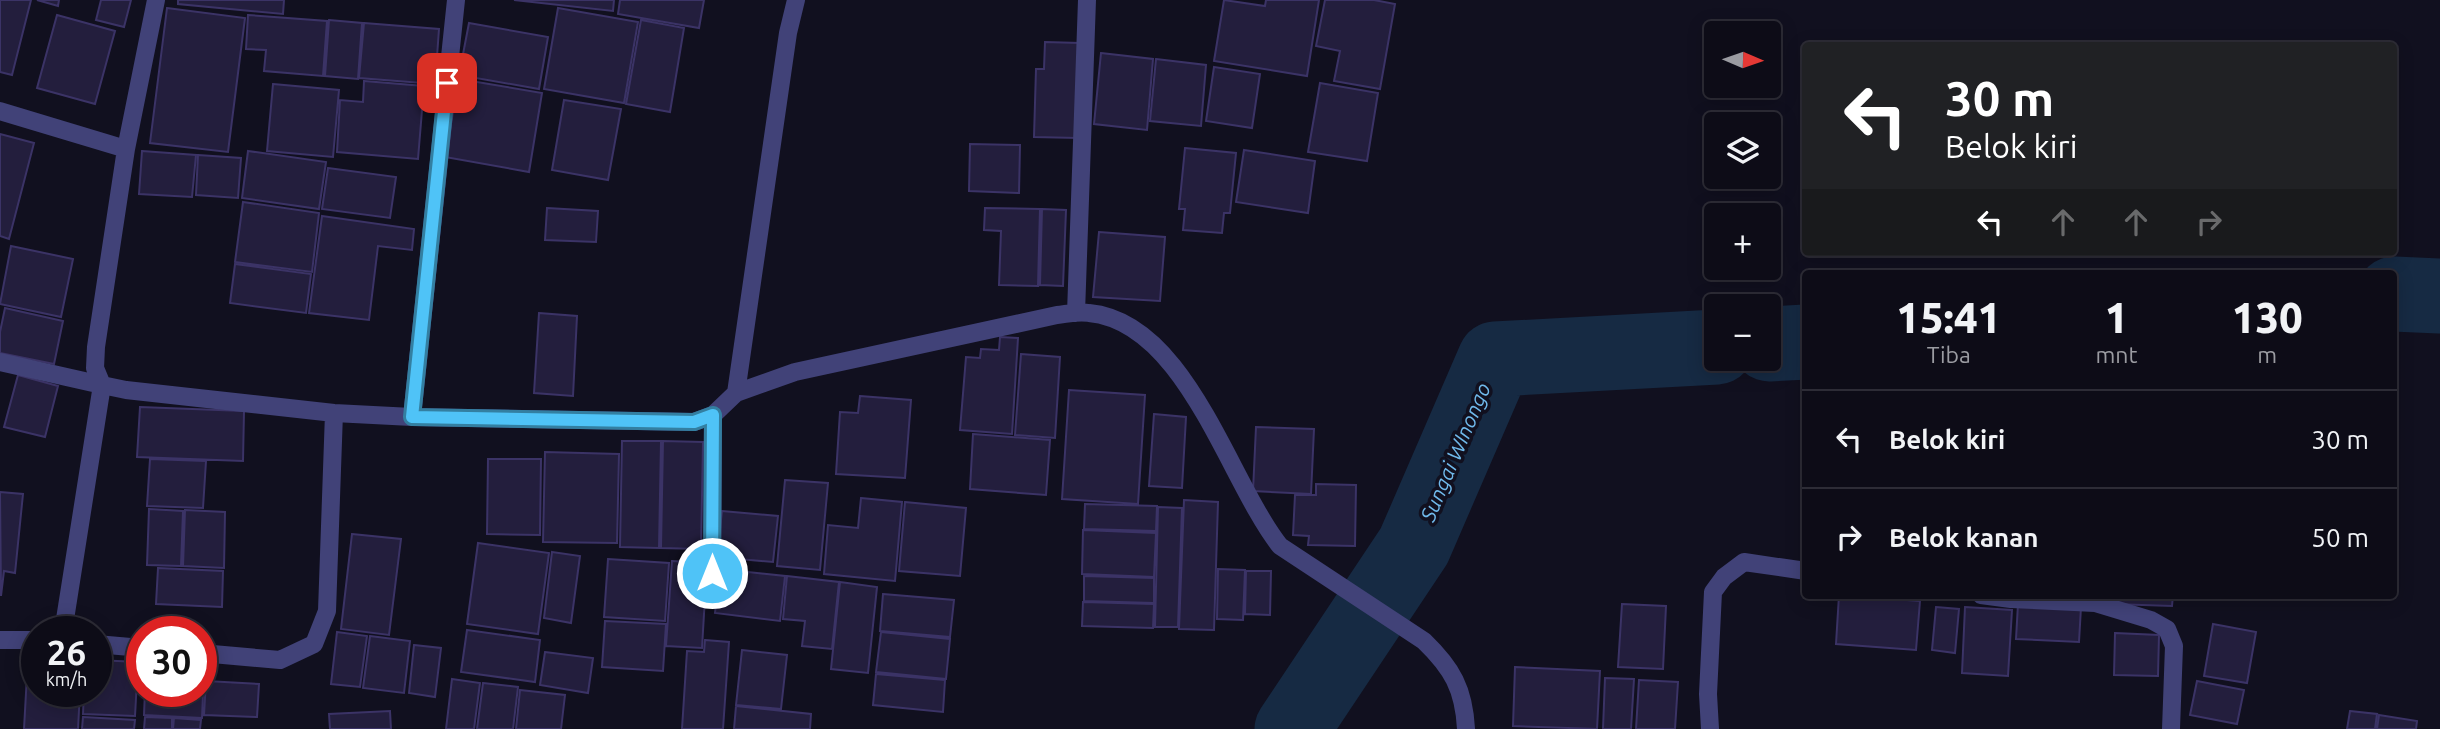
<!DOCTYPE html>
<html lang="id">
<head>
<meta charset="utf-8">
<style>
  :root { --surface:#0d0c17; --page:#1b1a24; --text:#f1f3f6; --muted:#9a9ba1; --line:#2d2c36 }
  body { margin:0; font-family:Ubuntu,sans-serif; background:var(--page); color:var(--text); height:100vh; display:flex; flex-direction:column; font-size:26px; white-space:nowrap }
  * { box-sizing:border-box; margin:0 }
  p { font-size:23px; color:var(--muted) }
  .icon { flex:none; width:38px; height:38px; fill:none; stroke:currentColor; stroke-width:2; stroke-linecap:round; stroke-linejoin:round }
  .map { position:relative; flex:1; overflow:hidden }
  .sheet { position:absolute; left:1802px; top:270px; width:595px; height:329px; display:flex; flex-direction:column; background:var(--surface); border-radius:7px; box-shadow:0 4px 18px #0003,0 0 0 2px var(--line) }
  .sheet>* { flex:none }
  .banner { position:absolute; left:1802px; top:42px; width:595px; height:214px; border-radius:7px; box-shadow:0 4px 18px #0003,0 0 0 2px var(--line); background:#202124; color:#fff; overflow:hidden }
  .needle { width:46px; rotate:92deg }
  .controls { position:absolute; left:1704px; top:21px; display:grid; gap:14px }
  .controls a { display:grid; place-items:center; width:77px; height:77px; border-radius:7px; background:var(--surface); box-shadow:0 4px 18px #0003,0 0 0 2px var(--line); font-size:35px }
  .speed { position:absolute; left:21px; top:616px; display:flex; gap:14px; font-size:35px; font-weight:700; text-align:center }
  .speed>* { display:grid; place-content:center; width:91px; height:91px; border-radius:50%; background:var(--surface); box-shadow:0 4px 18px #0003,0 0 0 2px var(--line); line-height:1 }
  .speed small { font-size:18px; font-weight:400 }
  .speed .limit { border:10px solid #d22; background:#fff; color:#111 }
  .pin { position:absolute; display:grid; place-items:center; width:60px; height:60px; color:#fff; margin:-30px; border-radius:14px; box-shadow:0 4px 10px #0006 }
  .me { position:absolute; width:77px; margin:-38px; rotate:0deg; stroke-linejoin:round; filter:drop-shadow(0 0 5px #0008) }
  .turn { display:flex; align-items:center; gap:24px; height:147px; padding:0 28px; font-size:32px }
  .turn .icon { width:91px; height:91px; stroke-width:2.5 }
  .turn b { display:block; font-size:49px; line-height:60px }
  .lanes { display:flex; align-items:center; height:66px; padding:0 28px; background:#0003; justify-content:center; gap:35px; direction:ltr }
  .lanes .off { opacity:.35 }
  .eta { display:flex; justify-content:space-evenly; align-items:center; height:119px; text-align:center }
  .eta b { font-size:42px; font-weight:800; line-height:49px }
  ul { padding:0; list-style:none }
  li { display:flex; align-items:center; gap:21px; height:98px; padding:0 28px; border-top:2px solid var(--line) }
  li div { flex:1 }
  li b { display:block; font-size:26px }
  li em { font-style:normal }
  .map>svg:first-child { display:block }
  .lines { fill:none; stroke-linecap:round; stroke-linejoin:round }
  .river { stroke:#162a43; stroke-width:75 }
  .building { fill:#231e3d; stroke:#3b3366; stroke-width:2 }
  .minor { stroke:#414278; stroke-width:18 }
  .route-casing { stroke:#337fa1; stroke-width:18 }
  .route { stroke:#4fc3f7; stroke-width:12 }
  .labels { text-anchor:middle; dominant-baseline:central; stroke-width:7; stroke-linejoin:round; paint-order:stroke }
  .water-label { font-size:21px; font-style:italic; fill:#70b9eb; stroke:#11101f }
</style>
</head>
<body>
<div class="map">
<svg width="2440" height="729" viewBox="0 0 2440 729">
  <rect width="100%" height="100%" fill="#11101f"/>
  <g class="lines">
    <path class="river" d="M2394 294 2440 296
      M1769 344 1806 342
      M1292 729 1414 546 1495 359 1717 347"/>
  </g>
  <path class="building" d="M0 0H31L12 75 0 72Z
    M37 0H59L58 6Z
    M101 0H131L124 27 96 20Z
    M178 0H284L283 14 178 4Z
    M514 0H614L613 11Z
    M620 0H704L699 28 618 14Z
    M1224 0 1265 6 1266 0H1319L1307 76 1214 61Z
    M1325 0H1374L1395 4 1380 89 1334 81 1340 51 1316 46Z
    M167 8 245 18 228 152 150 143Z
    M558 8 638 22 624 103 544 89Z
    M57 15 115 31 95 104 37 88Z
    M248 15 327 21 323 76 264 71 266 50 246 49Z
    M329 20 362 23 358 79 325 76Z
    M641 20 684 28 670 112 626 104Z
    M364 23 439 29 435 84 359 78Z
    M469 23 548 37 539 89 459 75Z
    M1045 42 1080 43 1078 138 1034 137 1036 69H1044Z
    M1101 53 1153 59 1147 130 1094 124Z
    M1156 59 1206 65 1201 126 1150 121Z
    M1214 67 1260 74 1252 128 1206 121Z
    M459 79 542 93 529 172 445 157Z
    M364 81 424 86 418 159 337 152 340 100 363 102Z
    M1320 83 1378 93 1367 161 1308 152Z
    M273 84 339 90 333 157 267 151Z
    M564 100 621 109 608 180 552 170Z
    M0 134 34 143 9 239 0 236Z
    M970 144 1020 145 1019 193 969 191Z
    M1185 148 1236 153 1230 213H1224L1222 233 1183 230 1185 209H1179Z
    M1244 150 1315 161 1308 213 1236 202Z
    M142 151 196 155 192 197 139 194Z
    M248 151 326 162 319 209 242 198Z
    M198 155 241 158 238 198 196 195Z
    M328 168 396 177 390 218 322 209Z
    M243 202 319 213 312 272 235 262Z
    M547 208 598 211 596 242 545 240Z
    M985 208 1040 209 1038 286 999 285 1001 231 984 230Z
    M1042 209 1066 210 1063 286 1040 285Z
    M322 216 414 229 412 250 378 246 369 320 309 313Z
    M1099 232 1165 237 1160 301 1093 297Z
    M11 246 73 259 61 317 0 304Z
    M235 264 311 274 306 313 230 303Z
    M5 308 63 321 54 364 0 353V332Z
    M539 313 577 316 573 396 534 393Z
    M1000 337 1018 338 1012 434 960 430 966 357 980 358 981 349 999 350Z
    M1021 354 1060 357 1055 438 1015 435Z
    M18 375 58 386 45 437 4 427Z
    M1069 390 1145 395 1138 504 1062 499Z
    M860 396 911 400 905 478 836 474 840 412 858 413Z
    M140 407 244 411 243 461 137 457Z
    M1154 414 1186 417 1182 488 1149 486Z
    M1256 427 1314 429 1311 494 1253 491Z
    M973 434 1050 440 1046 495 970 489Z
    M622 441H661L659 548 620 547Z
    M663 441 703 442 701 549 661 548Z
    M545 452 619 454 617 543 543 542Z
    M150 459 206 461 203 508 147 506Z
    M488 459H541L540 535 487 534Z
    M785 480 828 483 820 570 777 566Z
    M1316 484 1356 485 1355 546 1308 545 1309 536 1293 535 1295 495H1316Z
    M0 492 23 494 15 573 4 571 1 596Z
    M861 498 902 502 895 581 824 574 828 525 858 528Z
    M1184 500 1218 502 1214 630 1179 629Z
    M905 502 966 508 960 576 899 571Z
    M1085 504 1157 506 1156 531 1084 529Z
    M1158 507 1182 508 1178 627H1155Z
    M149 509 183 511 181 566 147 565Z
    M185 510 225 512 224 568 183 566Z
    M722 511 778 516 773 562 717 557Z
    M1083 530 1156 533 1154 577 1082 574Z
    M352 534 401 539 389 635 341 629Z
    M478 543 549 553 538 634 467 624Z
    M552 552 580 556 571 623 544 618Z
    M608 559 669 563 665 621 604 617Z
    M672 561 707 563 702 648 666 646Z
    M158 568 223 571 222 607 156 604Z
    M720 569 785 576 780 621 715 613Z
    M1218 569 1245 570 1243 620 1217 619Z
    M1246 571H1271L1270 615 1245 614Z
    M787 576 839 582 832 649 802 646 805 621 783 619Z
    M1084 576 1154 578V603L1084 601Z
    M840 582 877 587 868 673 831 669Z
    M883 594 954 600 950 637 880 631Z
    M1839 595 1920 601 1916 650 1836 644Z
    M2114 595H2173L2172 606 2113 604Z
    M1083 602 1154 604 1153 628 1082 626Z
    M1622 604 1666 606 1663 669 1618 667Z
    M2018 604 2081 607 2079 642 2016 639Z
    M1936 607 1959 609 1955 653 1932 650Z
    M1965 607 2012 610 2008 676 1962 673Z
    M605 621 666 624 663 671 602 667Z
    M2213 624 2256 632 2247 683 2204 676Z
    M467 630 540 640 535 682 461 672Z
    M337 632 367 636 360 687 331 684Z
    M881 632 950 639 946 679 876 672Z
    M2115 633 2159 635 2158 676 2114 675Z
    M370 636 410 641 404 693 363 688Z
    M705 640 729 642 723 729H682L687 651 704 652Z
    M414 645 441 648 435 697 409 693Z
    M742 650 787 655 781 709 736 705Z
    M545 652 593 658 588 693 540 685Z
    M28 657H37V691H80L78 729H24Z
    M96 660 138 662 135 716 83 714 84 691H96Z
    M1515 667 1600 671 1597 729 1513 726Z
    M201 669H204L202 718 144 715 145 691H201Z
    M876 674 945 680 943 712 873 705Z
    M1605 678 1634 679 1631 729H1603Z
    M452 679 480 683 474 729H446Z
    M1639 680 1678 682 1675 729H1636Z
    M206 681 259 684 257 717 204 715Z
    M2197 681 2244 690 2237 724 2190 715Z
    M483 683 518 687 513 729H477Z
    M520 690 565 695 561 729H516Z
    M736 706 811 714 810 729H734Z
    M390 711 391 729H330L329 714Z
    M2350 711 2377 714 2375 729H2347Z
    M2379 715 2417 721 2416 729H2377Z
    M83 717 135 720 134 729H82Z
    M145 717 172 718V729H144Z
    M174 718 201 720 200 729H173Z"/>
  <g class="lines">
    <path class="minor" d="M156 0 126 149 96 347 95 368 102 385 126 390 334 413 412 417 694 422 713 415 736 393 795 372 1057 315C1067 314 1078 311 1089 313 1186 322 1228 480 1280 546L1424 641C1452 668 1464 689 1466 729
      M0 111 126 149
      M1076 313 1087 0
      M0 362 102 385 63 632
      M736 393 788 33 796 0
      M412 417 456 0
      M1981 595 2011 599 2095 603 2151 620 2167 629 2174 646 2171 729
      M712 599 713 415
      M0 640H37
      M96 644 142 648
      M201 653 280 660 314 644 327 611 334 413
      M1710 729 1708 694 1713 592 1724 577 1744 562 1806 571"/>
  </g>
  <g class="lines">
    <defs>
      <path id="route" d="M447 83 412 417 694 422 713 415 712 573"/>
    </defs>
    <use href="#route" class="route-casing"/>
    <use href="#route" class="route"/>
  </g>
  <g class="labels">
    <g class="water-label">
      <text transform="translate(1455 452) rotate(-67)">Sungai WInongo</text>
    </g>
  </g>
</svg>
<div class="controls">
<a><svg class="needle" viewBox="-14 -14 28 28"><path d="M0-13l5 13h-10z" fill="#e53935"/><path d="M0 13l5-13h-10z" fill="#9a9ba1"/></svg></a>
<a><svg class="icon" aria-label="layers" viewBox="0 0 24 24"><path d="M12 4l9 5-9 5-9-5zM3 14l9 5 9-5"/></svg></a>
<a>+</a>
<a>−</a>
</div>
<div class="speed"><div>26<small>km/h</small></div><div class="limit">30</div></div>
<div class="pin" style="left:447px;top:83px;background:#d93025"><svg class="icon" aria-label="arrive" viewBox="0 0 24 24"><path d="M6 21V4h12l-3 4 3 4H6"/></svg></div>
<svg class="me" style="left:712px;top:573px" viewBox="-20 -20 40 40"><circle r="17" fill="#4fc3f7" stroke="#fff" stroke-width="3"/><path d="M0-11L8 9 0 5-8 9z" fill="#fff"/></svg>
<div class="banner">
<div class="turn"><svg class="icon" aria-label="left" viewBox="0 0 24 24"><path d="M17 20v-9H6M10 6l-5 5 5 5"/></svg><div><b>30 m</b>Belok kiri</div></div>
<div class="lanes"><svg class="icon" aria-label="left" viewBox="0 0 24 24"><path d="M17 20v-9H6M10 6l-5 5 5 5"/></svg><svg class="icon off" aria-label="ahead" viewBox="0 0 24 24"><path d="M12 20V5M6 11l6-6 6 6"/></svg><svg class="icon off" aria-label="ahead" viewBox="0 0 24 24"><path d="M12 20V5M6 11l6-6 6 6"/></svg><svg class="icon off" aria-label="right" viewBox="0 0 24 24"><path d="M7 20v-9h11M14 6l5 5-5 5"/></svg></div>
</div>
<section class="sheet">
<div class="eta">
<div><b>15:41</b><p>Tiba</p></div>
<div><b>1</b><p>mnt</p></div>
<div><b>130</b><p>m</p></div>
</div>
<ul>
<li><svg class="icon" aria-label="left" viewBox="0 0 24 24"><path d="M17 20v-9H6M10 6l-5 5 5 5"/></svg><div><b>Belok kiri</b></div><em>30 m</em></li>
<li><svg class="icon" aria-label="right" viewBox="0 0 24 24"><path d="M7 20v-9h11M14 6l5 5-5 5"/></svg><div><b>Belok kanan</b></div><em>50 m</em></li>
</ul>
</section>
</div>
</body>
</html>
